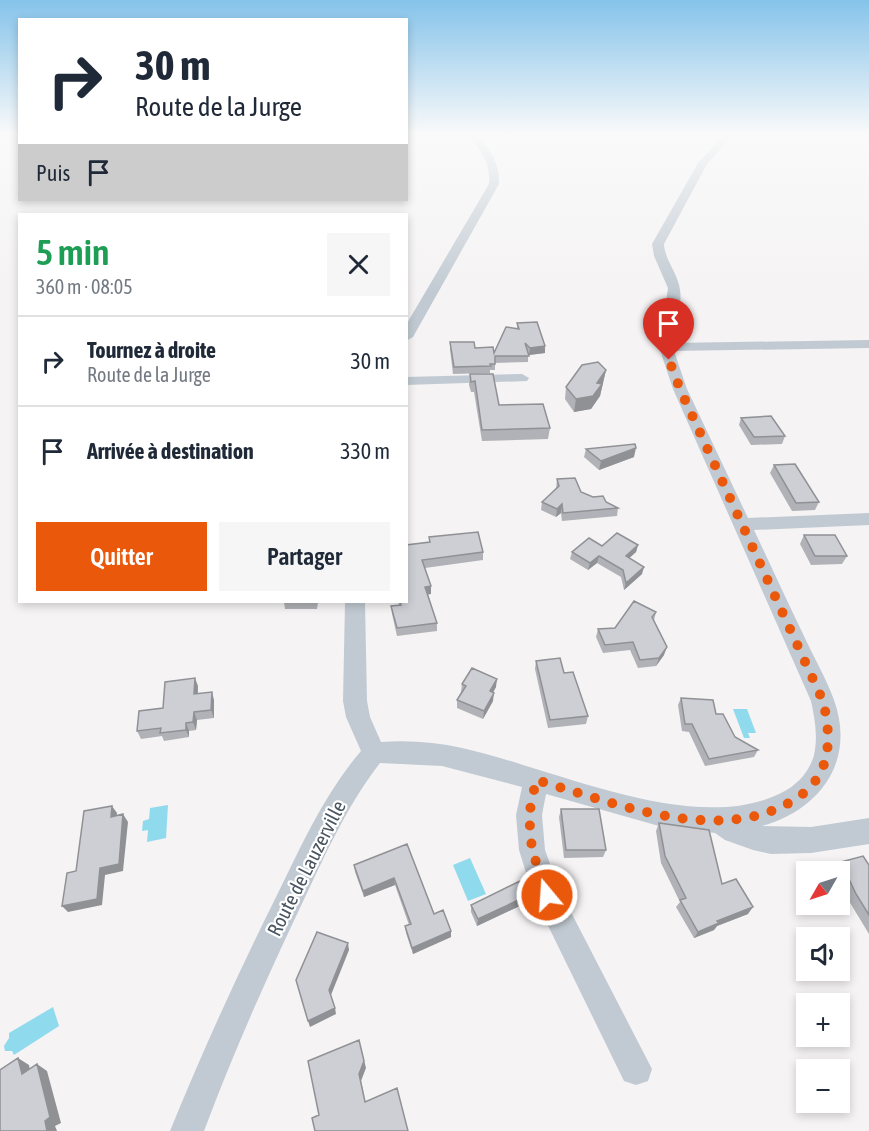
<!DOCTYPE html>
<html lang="fr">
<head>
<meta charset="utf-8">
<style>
  :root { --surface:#fff; --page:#f6f6f7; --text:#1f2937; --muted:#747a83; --line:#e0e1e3; --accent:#ea580c }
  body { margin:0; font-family:"Asap Condensed",sans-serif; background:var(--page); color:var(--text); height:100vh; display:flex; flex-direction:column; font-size:22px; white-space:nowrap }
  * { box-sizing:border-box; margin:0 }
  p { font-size:20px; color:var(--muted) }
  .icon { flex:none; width:33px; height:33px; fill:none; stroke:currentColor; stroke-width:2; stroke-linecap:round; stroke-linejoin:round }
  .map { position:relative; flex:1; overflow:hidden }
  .drawer { position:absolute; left:18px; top:213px; width:390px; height:390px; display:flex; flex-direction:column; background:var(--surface); border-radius:0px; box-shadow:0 3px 9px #0003 }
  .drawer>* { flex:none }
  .guide { position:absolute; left:18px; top:18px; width:390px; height:183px; border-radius:0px; box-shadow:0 3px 9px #0003; background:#fff; color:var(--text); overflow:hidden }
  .needle { width:39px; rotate:231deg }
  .tools { position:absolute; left:796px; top:861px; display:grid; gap:12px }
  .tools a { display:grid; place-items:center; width:54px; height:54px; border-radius:0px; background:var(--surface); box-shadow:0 3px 9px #0003; font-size:30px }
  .pin { position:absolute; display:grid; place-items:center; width:51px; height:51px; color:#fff; margin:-62px -26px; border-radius:50% 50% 50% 0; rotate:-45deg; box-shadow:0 0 6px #0007 }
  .pin .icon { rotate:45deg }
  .me { position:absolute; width:66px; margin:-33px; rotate:342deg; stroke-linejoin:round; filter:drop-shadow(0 0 4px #0008) }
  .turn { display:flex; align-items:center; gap:21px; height:126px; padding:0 18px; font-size:27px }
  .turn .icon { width:78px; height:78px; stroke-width:2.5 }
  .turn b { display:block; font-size:42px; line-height:51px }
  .then { display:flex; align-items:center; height:57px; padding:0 18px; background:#0003; gap:12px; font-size:22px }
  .round { display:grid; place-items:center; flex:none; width:63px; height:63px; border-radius:0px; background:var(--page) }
  .head { display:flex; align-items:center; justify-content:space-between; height:102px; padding:0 18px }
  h1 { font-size:36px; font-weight:600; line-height:45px; color:#1e9e55 }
  .action { display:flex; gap:12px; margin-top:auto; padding:12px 18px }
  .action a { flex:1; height:69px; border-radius:0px; background:var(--accent); color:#fff; font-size:24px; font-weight:600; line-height:69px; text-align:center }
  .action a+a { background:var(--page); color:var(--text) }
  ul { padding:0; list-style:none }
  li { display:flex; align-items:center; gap:18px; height:90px; padding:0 18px; border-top:2px solid var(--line) }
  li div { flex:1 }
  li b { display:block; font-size:22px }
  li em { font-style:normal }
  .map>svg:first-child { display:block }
  .water { fill:#90daee }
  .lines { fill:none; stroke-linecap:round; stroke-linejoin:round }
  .minor { fill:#c1cad2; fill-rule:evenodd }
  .wall { fill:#b0b2b7 }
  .shaded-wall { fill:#909195 }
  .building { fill:#cdcfd5; stroke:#909195; stroke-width:1.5 }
  .route { stroke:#ea580c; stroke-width:10; stroke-dasharray:0 18 }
  .labels { text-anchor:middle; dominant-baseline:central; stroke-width:4.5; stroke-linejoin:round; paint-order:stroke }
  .near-street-label { font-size:20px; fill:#4a5661; stroke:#fff }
</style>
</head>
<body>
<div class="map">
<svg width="869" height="1131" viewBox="0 0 869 1131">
  <rect width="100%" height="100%" fill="#f5f3f3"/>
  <path class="water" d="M733 709H747L756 733H748L750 738H744Z
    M168 805 166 838 147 842 148 830 142 831 143 821 149 819 150 808Z
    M470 858 486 894 468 901 453 865Z
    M53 1007 59 1026 14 1055 12 1051H5L4 1046 9 1038V1033Z"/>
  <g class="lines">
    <path class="minor" d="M466 133H475C490 148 500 163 499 184L413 337 406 341V325L489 184C491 162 480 149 466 133Z
      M726 133H735L707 164 664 244C665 261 678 273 680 290 683 307 673 325 673 343L869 340V348L674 351 687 389 748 518 869 513V525L754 530C770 564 786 599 803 634 813 656 826 678 834 700 856 761 820 810 762 826L811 827 869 818V844L811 853 771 854 753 850 725 840 715 833 659 826 546 794 542 815 545 850 559 889 652 1069 648 1081 636 1085 624 1081 533 895 519 850 516 815 522 787 442 766 380 763C345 808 323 860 298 912 264 984 232 1056 204 1131H170C203 1050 239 971 278 893 302 844 325 793 361 751L346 717 343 701 345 602H365L367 701 370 717 381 742C408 740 436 742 462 748 554 768 696 838 783 792 797 785 810 771 814 755 818 737 815 719 811 701L673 389 659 347 668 288 654 256 652 244 698 163Z
      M522 374 529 378 527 381 406 385V377Z"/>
  </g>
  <path class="wall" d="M517 323 545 353 529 355 528 354V362L495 363V370H490V373L453 374 450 349V342L494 353 517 329Z
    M606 370 600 396 591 409 574 412 565 399 566 387Z
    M470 374 499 405 550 428 548 439 482 441 474 392H471L469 385Z
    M741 418 785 436 782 444 751 445 739 425Z
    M586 449 634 457 599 470 584 457Z
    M774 465 819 502 815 510 792 511 770 473Z
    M557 479 581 492 618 508 617 516 562 521 561 513 556 517 541 510 542 502 556 489Z
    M804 535 847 556 842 564 811 565 800 544Z
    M429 537 483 552V560L425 568 431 586V594H428L437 623V631L397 636 392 614 391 606 399 605 398 602H406L429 542Z
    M638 545 636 552 629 558 642 574 624 590 621 577 597 563 588 570 570 559 572 552 602 546Z
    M284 602H318L317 609H285Z
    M656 612 654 620 664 655 656 666 638 668 630 650 603 653 596 637 598 629 615 628Z
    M536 661 564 673 588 716 586 724 548 728 535 669Z
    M462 684 496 687 493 693V701L483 719 457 708V700L461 692Z
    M198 686V694L214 700V718L197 720 196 730 189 731V737L164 741 162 736 141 739 137 731 163 708Z
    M681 698 716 714 735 737 758 750 754 757 705 766 689 732 682 731 678 705Z
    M561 809 606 850 603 857 564 858 559 817Z
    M659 823 722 884 748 914 717 926 714 930 694 938 676 907 680 902 661 863 656 831Z
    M407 844 434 914 451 931V937L413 954 406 933 405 926 409 925 395 885 364 897 355 872 354 865Z
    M841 862 869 865V934L849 901 840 881V872H836L835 869Z
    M527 896 526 903 477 926 471 912V905Z"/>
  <path class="shaded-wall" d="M545 346V353L529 355 530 348Z
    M606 370 600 396 591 409 574 412 576 399 597 383Z
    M636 448 634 457 599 470 601 461Z
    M562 504 561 513 556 517 557 509Z
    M638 545 636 552 624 563 626 556Z
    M599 556 597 563 588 570 590 563Z
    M644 567 642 574 624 590 626 583Z
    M431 586V594L425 595V587Z
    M667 647 664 655 656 666 659 658Z
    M195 678 198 686 197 702 194 694Z
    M497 679 496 687 489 699 490 691Z
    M212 692 214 700V718L211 710Z
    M494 693 493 701 483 719 484 711Z
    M194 712 197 720 196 730 193 722Z
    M186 723 189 731V737L186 730Z
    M112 806 117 813 116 824 111 817Z
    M123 814 128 822 123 871 105 875 102 905 68 912 62 906Z
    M394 878 395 885 364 897 363 891Z
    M527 896 526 903 477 926 478 919Z
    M753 907 748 914 717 926 714 930 694 938 698 932 717 921Z
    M451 931V937L413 954 412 948Z
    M348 943 349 950 331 995 329 990Z
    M335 1008 336 1014 310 1027 308 1021Z
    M359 1040 366 1068 361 1081 367 1108 359 1074Z
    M18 1058 29 1065 32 1081 22 1074Z
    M37 1064 47 1071 61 1123 55 1126 57 1131H47L45 1121Z"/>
  <path class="building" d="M537 322 545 346 530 348 525 343 529 356H495V364H490L491 366 454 367 450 342H474L475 348 493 347 494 353 506 327 519 329 517 323Z
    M598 362 606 370 597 383 602 384 593 396 576 399 566 387 582 365Z
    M470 374H493L499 405 543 404 550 428 482 430 475 381 471 382Z
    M771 416 785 436 754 437 741 418Z
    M635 444 636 448 601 461 586 449Z
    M795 464 819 502 796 503 774 465Z
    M575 478 581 492 593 497 603 496 606 502 618 508 563 513 562 504 557 509 542 502 559 486 557 479Z
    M478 532 483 552 422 560 431 586 425 587 437 623 397 628 391 606 401 605 400 602H406V545L430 542 429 537Z
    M617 533 638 545 626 556 644 567 626 583 623 570 599 556 590 563 572 552 589 538 602 546Z
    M804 535H835L847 556H815Z
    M634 601 656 612 652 617 667 647 659 658 640 660 633 642 605 645 598 629 615 628Z
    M560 658 564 673 573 672 588 716 550 720 536 661Z
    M472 668 497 679 490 691 494 693 484 711 457 700 466 686 462 684Z
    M195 678 194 694 212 692 211 710 194 712 193 722 186 723V730L160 733 161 728 137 731 139 711 163 708 165 682Z
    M681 698 713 700 716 714H723L735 737 758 750 709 759 692 724H685Z
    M112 806 111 817 123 814 119 864 100 868 97 899 62 906 67 873 76 871 84 811Z
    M561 809H599L606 850H566Z
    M659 823 709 830 722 884 736 879 753 907 717 921 719 923 698 932 680 900 686 898 665 856Z
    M407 844 434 914 443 910 451 931 412 948 405 926 411 924 394 878 363 891 354 865Z
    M863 856 869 865V915L856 894 841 862Z
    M520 881 527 896 478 919 471 905Z
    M317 932 348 943 329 990 335 1008 308 1021 296 980Z
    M359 1040 364 1061 359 1074 365 1102 397 1088 408 1131H315L312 1118 319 1115 308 1061Z
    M18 1058 22 1074 37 1064 50 1117 45 1121 47 1131H0V1070Z"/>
  <linearGradient id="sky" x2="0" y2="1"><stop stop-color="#85c3ea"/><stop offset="0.46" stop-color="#fafafa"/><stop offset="1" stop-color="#fafafa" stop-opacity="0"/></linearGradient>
  <rect width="869" height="292" fill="url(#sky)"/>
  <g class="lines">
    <path class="route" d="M547 895 532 850 529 815 536 780C615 803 725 849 800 796 833 772 831 735 823 701L680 389 669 360"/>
  </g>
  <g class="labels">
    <g class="near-street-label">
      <text transform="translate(306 868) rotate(-63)">Route de Lauzerville</text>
    </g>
  </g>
</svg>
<div class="tools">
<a><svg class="needle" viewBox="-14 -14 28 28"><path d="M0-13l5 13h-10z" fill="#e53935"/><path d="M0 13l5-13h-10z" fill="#747a83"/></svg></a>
<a><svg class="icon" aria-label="sound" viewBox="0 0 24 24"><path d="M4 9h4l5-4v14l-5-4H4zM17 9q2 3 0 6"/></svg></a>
<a>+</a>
<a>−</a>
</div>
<div class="pin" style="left:669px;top:360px;background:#d93025"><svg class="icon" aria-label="arrive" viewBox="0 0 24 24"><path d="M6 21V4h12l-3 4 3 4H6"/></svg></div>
<svg class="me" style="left:547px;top:895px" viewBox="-20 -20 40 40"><circle r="17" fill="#ea580c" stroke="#fff" stroke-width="3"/><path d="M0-11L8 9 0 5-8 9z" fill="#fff"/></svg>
<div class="guide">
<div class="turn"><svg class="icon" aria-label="right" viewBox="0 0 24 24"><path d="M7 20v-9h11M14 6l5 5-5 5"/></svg><div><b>30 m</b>Route de la Jurge</div></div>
<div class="then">Puis<svg class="icon" aria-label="arrive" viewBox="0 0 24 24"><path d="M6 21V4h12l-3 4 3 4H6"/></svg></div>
</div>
<section class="drawer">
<div class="head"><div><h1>5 min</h1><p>360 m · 08:05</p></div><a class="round"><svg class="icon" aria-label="close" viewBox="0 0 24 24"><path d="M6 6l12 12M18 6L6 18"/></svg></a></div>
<ul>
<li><svg class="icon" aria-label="right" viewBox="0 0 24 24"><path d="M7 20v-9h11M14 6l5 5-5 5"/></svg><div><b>Tournez à droite</b><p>Route de la Jurge</p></div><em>30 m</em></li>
<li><svg class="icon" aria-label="arrive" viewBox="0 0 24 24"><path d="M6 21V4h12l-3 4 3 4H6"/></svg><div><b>Arrivée à destination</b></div><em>330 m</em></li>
</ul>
<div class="action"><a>Quitter</a><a>Partager</a></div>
</section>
</div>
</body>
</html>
